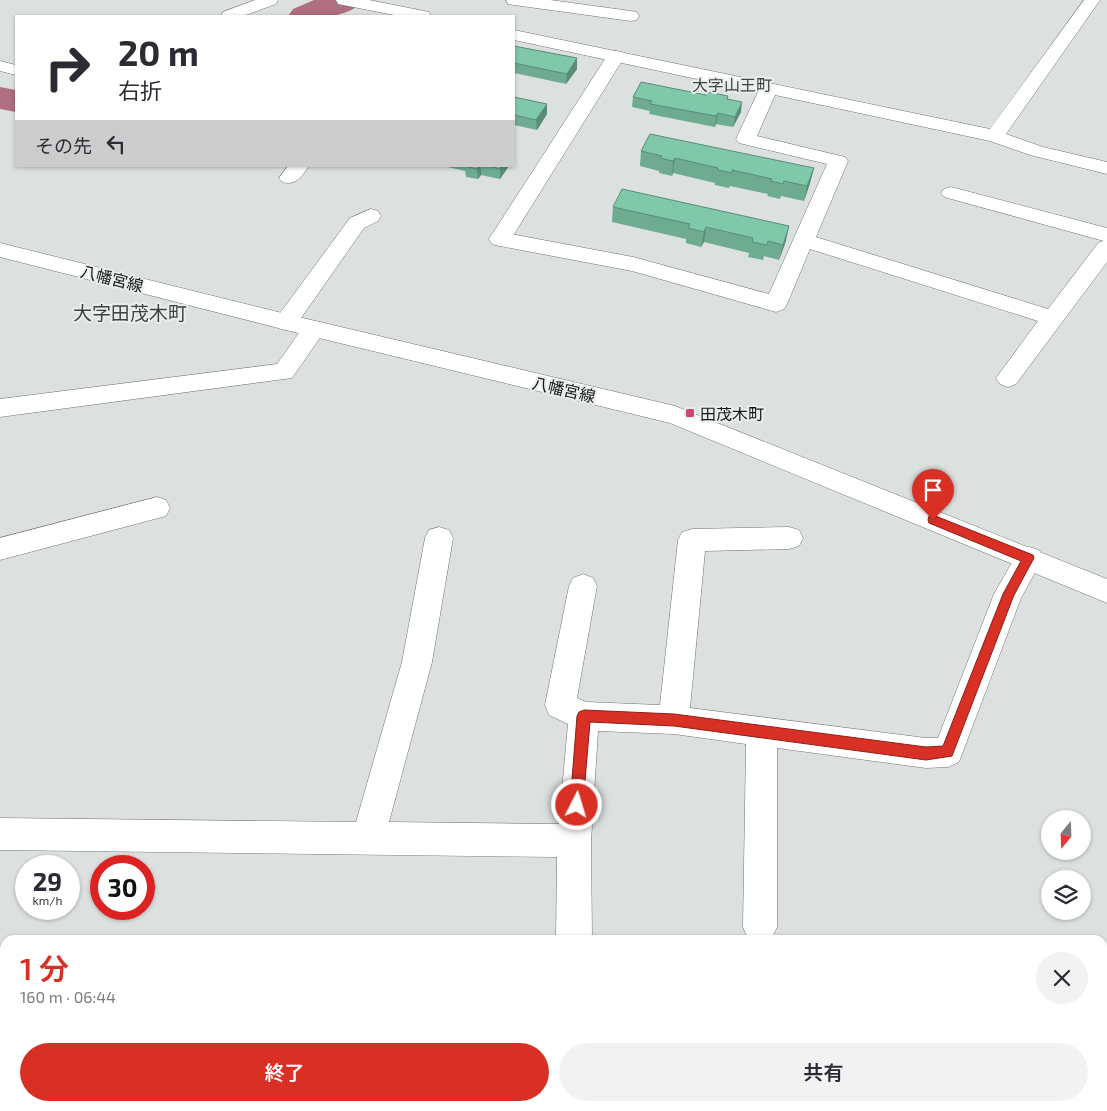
<!DOCTYPE html>
<html lang="ja">
<head>
<meta charset="utf-8">
<style>
  :root { --surface:#fff; --page:#f2f2f3; --text:#2b2b33; --muted:#7c7c81; --accent:#d93025 }
  body { margin:0; font-family:"Exo 2","Noto Sans JP",sans-serif; background:var(--page); color:var(--text); height:100vh; display:flex; flex-direction:column; font-size:19px; white-space:nowrap }
  * { box-sizing:border-box; margin:0 }
  p { font-size:16px; color:var(--muted) }
  .icon { flex:none; width:28px; height:28px; fill:none; stroke:currentColor; stroke-width:2; stroke-linecap:round; stroke-linejoin:round }
  .map { position:relative; flex:1; overflow:hidden }
  .side { position:absolute; left:0px; top:935px; width:1108px; height:176px; display:flex; flex-direction:column; background:var(--surface); border-radius:15px 15px 0 0; box-shadow:0 1px 4px #0004 }
  .side>* { flex:none }
  .banner { position:absolute; left:15px; top:15px; width:500px; height:152px; border-radius:0px; box-shadow:0 1px 4px #0004; background:#fff; color:var(--text); overflow:hidden }
  .needle { width:32px; rotate:199deg }
  .tools { position:absolute; left:1041px; top:810px; display:grid; gap:10px }
  .tools a { display:grid; place-items:center; width:50px; height:50px; border-radius:50%; background:var(--surface); box-shadow:0 1px 4px #0004; font-size:25px }
  .speed { position:absolute; left:15px; top:855px; display:flex; gap:10px; font-size:25px; font-weight:700; text-align:center }
  .speed>* { display:grid; place-content:center; width:65px; height:65px; border-radius:50%; background:var(--surface); box-shadow:0 1px 4px #0004; line-height:1 }
  .speed small { font-size:12px; font-weight:400 }
  .speed .limit { border:8px solid #d22; background:#fff; color:#111 }
  .pin { position:absolute; display:grid; place-items:center; width:42px; height:42px; color:#fff; margin:-51px -21px; border-radius:50% 50% 50% 0; rotate:-45deg; box-shadow:0 0 5px #0007 }
  .pin .icon { rotate:45deg }
  .me { position:absolute; width:55px; margin:-28px; rotate:5deg; stroke-linejoin:round; filter:drop-shadow(0 0 4px #0008) }
  .turn { display:flex; align-items:center; gap:18px; height:105px; padding:0 20px; font-size:22px }
  .turn .icon { width:65px; height:65px; stroke-width:2.5 }
  .turn b { display:block; font-size:35px; line-height:42px }
  .then { display:flex; align-items:center; height:48px; padding:0 20px; background:#0003; gap:10px; font-size:19px }
  .round { display:grid; place-items:center; flex:none; width:52px; height:52px; border-radius:26px; background:var(--page) }
  .head { display:flex; align-items:center; justify-content:space-between; height:85px; padding:0 20px }
  h1 { font-size:30px; font-weight:600; line-height:38px; color:var(--accent) }
  .button { display:flex; gap:10px; margin-top:auto; padding:10px 20px }
  .button a { flex:1; height:58px; border-radius:30px; background:var(--accent); color:#fff; font-size:20px; font-weight:600; line-height:58px; text-align:center }
  .button a+a { background:var(--page); color:var(--text) }
  .map>svg:first-child { display:block }
  .lines { fill:none; stroke-linecap:round; stroke-linejoin:round }
  .river { fill:#af6f81; fill-rule:evenodd }
  .minor-casing { stroke:#6f7371; stroke-width:1 }
  .tertiary-casing { stroke:#6f7371; stroke-width:1 }
  .secondary-casing { stroke:#6f7371; stroke-width:1 }
  .minor { fill:#fff; fill-rule:evenodd }
  .tertiary { fill:#fff; fill-rule:evenodd }
  .secondary { fill:#fff; fill-rule:evenodd }
  .wall { fill:#6eac92 }
  .shaded-wall { fill:#5a8c77 }
  .building { fill:#80c8aa; stroke:#5a8c77 }
  .route { fill:#d93025; stroke:#8d1f18 }
  .poi-dot { fill:#d04477; stroke:#e9eeec; stroke-width:2 }
  .labels { text-anchor:middle; dominant-baseline:central; stroke-width:4; stroke-linejoin:round; paint-order:stroke }
  .far-quarter-label { font-size:16px; fill:#3e4240; stroke:#e9eeec }
  .street-label { font-size:16px; fill:#151616; stroke:#e9eeec }
  .poi-label { font-size:16px; fill:#151616; stroke:#e9eeec; text-anchor:start }
  .quarter-label { font-size:19px; fill:#3e4240; stroke:#e9eeec }
</style>
</head>
<body>
<div class="map">
<svg width="1107" height="1111" viewBox="0 0 1107 1111">
  <rect width="100%" height="100%" fill="#dce1df"/>
  <g class="lines">
    <path class="river" d="M314 0H363C348 21 310 17 288 16L293 9Z
      M0 87 16 90V112L0 109Z"/>
    <defs>
      <path id="minor" d="M255 0H278L276 4 243 16H221L223 12Z
        M336 0H369L429 12 431 16H399L338 4Z
        M506 0H550L631 11 637 12 639 16 637 20 631 21 514 5 508 4Z
        M1084 0H1100L1006 134 1043 147 1107 162V174L1030 155 990 141 775 95 757 136 845 157 848 161 816 237 1048 309 1099 242 1104 241 944 197 941 193 944 189 951 187 1107 228V262L1016 384 1008 387 1000 384 996 378 1038 321 810 249 787 304 784 309 776 312 632 271 500 246 492 244 489 239 492 234 500 232 633 257 769 294 827 164 739 143 736 139 758 92 514 40V30L990 129Z
        M0 61 16 65V75L0 71Z
        M288 166H309C301 177 296 186 282 182L279 178Z
        M371 209 378 211 381 216 378 221 364 228 294 328 286 330 278 328 275 322 278 316 350 218Z
        M314 321 322 323 326 329 292 378 0 417V399L277 364 306 323Z
        M157 497 166 500 170 508 166 516 0 560V538Z
        M439 527 449 530 453 538 432 662 389 822 559 824 568 724 549 715 545 705 569 586 573 578 583 574 593 578 597 586 577 698 586 702 660 705 678 540 682 532 692 529 789 527 799 530 803 538 799 546 789 549 705 551 690 708 926 738H938L994 594 1019 550 1029 547 1039 550 1043 558 1021 598 959 762 948 767 926 768 777 748V927L771 940 748 939 743 927 746 744 674 734 598 731 591 841 592 940H556L557 857 0 850V818L356 822 402 662 425 538 429 530Z"/>
      <path id="tertiary" d="M616 51 622 52 625 56 511 239 508 244 500 246 492 244 489 239 607 56 610 52Z"/>
      <path id="secondary" d="M0 243 286 314 675 406 1107 579V603L670 423 286 330 0 257Z"/>
    </defs>
    <use href="#minor" class="minor-casing"/>
    <use href="#tertiary" class="tertiary-casing"/>
    <use href="#secondary" class="secondary-casing"/>
    <use href="#minor" class="minor"/>
    <use href="#tertiary" class="tertiary"/>
    <use href="#secondary" class="secondary"/>
  </g>
  <path class="wall" d="M514 46 577 69 566 84 514 73Z
    M514 97 547 114 537 130 514 125Z
    M633 97 728 99 741 112 733 127 716 124 715 127 649 114 650 111 632 107Z
    M641 151 814 168 810 183 804 201 781 196 780 199 767 196 768 194 730 186 729 188 715 185V183L673 173 672 176 659 173V171L640 166Z
    M443 166H509L500 179 481 175 478 179 466 177 465 171Z
    M613 207 786 241 779 260 764 256 763 260 748 257 749 253 704 242 701 247 686 243V239L612 222Z"/>
  <path class="shaded-wall" d="M577 58V69L566 84 567 74Z
    M742 102 741 112 733 127 735 117Z
    M547 104V114L537 130 536 120Z
    M718 113 716 124 715 127 716 116Z
    M675 158 673 173 672 176 673 161Z
    M479 166H481V175L478 179 477 169Z
    M501 166H509L500 179V169Z
    M814 168 810 183 804 201 807 186Z
    M789 226 786 241 779 260 783 245Z
    M706 227 704 242 701 247 704 232Z"/>
  <path class="building" d="M514 46 577 58 567 74 514 63Z
    M641 82 706 95 708 92 728 96 727 99 742 102 735 117 718 113 716 116 650 104 652 101 633 97Z
    M514 97 547 104 536 120 514 115Z
    M650 134 814 168 807 186 784 181 783 184 771 181 772 179 732 170V173L718 170V168L675 158 673 161 660 158 662 156 641 151Z
    M465 166H479L477 169Z
    M488 166H501L500 169Z
    M622 189 789 226 783 245 768 241 767 245 752 242 753 238 706 227 704 232 688 228 690 224 613 207Z"/>
  <path class="route" d="M933 515 1033 555 1034 558 1014 595 952 756 926 760 674 726 590 722 583 805 581 810 577 812 572 810 570 805 577 716 579 712 584 710 674 714 926 747 943 746 1003 594 1021 561 929 523 928 520 929 516Z"/>
  <rect class="poi-dot" x="685" y="408" width="10" height="10" rx="2.5"/>
  <g class="labels">
    <g class="far-quarter-label">
      <text x="732" y="84">大字山王町</text>
    </g>
    <g class="street-label">
      <text transform="translate(112 278) rotate(14)">八幡宮線</text>
      <text transform="translate(564 389) rotate(13)">八幡宮線</text>
    </g>
    <g class="poi-label">
      <text x="700" y="413">田茂木町</text>
    </g>
    <g class="quarter-label">
      <text x="130" y="312">大字田茂木町</text>
    </g>
  </g>
</svg>
<div class="tools">
<a><svg class="needle" viewBox="-14 -14 28 28"><path d="M0-13l5 13h-10z" fill="#e53935"/><path d="M0 13l5-13h-10z" fill="#7c7c81"/></svg></a>
<a><svg class="icon" aria-label="layers" viewBox="0 0 24 24"><path d="M12 4l9 5-9 5-9-5zM3 14l9 5 9-5"/></svg></a>
</div>
<div class="speed"><div>29<small>km/h</small></div><div class="limit">30</div></div>
<div class="pin" style="left:933px;top:520px;background:#d93025"><svg class="icon" aria-label="arrive" viewBox="0 0 24 24"><path d="M6 21V4h12l-3 4 3 4H6"/></svg></div>
<svg class="me" style="left:577px;top:805px" viewBox="-20 -20 40 40"><circle r="17" fill="#d93025" stroke="#fff" stroke-width="3"/><path d="M0-11L8 9 0 5-8 9z" fill="#fff"/></svg>
<div class="banner">
<div class="turn"><svg class="icon" aria-label="right" viewBox="0 0 24 24"><path d="M7 20v-9h11M14 6l5 5-5 5"/></svg><div><b>20 m</b>右折</div></div>
<div class="then">その先<svg class="icon" aria-label="left" viewBox="0 0 24 24"><path d="M17 20v-9H6M10 6l-5 5 5 5"/></svg></div>
</div>
<section class="side">
<div class="head"><div><h1>1 分</h1><p>160 m · 06:44</p></div><a class="round"><svg class="icon" aria-label="close" viewBox="0 0 24 24"><path d="M6 6l12 12M18 6L6 18"/></svg></a></div>
<div class="button"><a>終了</a><a>共有</a></div>
</section>
</div>
</body>
</html>
